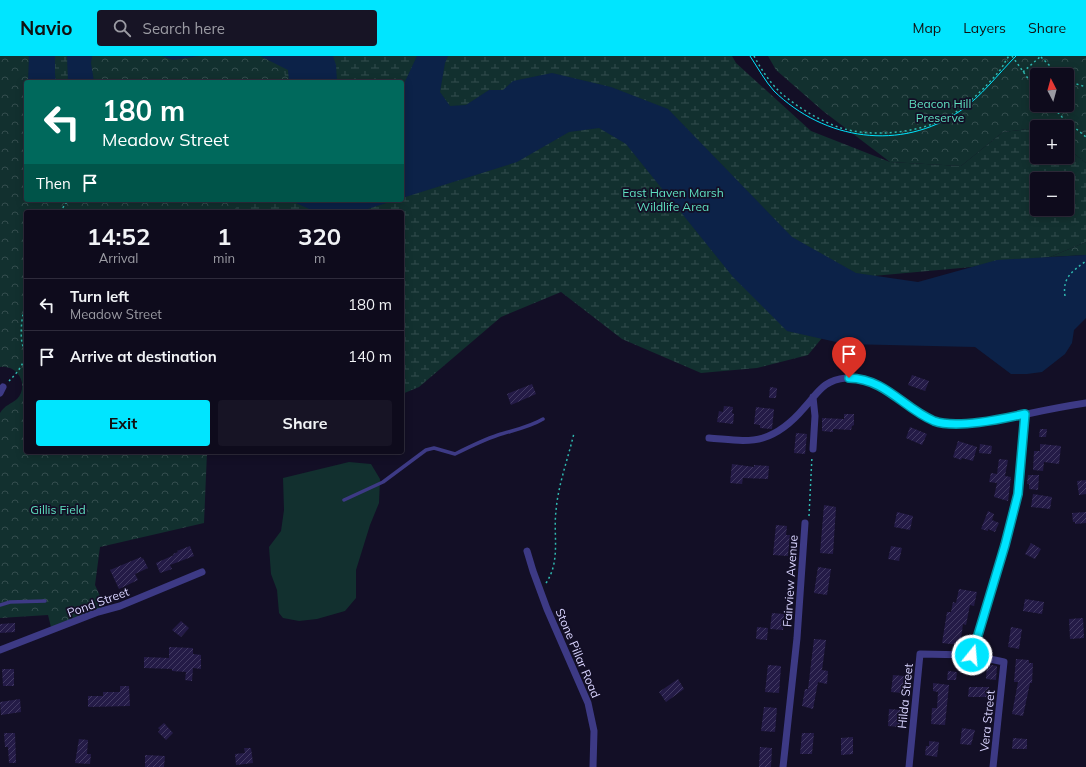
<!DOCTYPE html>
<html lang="en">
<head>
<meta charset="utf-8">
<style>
  :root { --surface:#0e0b1c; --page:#171425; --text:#f1f3f6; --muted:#9b9ba3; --line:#2e2b3b; --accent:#00e5ff }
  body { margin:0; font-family:Mulish,sans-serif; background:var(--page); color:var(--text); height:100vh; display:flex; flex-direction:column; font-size:15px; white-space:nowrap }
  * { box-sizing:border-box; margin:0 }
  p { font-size:13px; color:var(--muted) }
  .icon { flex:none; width:22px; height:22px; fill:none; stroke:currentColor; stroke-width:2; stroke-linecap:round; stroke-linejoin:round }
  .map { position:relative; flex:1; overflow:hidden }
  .panel { position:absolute; left:24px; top:154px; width:380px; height:244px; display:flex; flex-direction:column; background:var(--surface); border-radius:4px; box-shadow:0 2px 10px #0003,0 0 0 1px var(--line) }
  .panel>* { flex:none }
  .guide { position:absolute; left:24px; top:24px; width:380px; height:122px; border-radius:4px; box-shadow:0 2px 10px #0003,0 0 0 1px var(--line); background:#00695c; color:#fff; overflow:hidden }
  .needle { width:26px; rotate:354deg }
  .controls { position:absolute; left:1030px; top:12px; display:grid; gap:8px }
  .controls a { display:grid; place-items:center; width:44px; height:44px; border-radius:4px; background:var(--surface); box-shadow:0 2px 10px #0003,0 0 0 1px var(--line); font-size:20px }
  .pin { position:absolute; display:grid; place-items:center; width:34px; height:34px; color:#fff; margin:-41px -17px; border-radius:50% 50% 50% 0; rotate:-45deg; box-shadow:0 0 4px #0007 }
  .pin .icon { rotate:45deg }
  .me { position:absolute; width:44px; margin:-22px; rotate:17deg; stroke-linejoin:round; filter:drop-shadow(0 0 3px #0008) }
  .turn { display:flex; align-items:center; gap:14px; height:84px; padding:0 12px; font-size:18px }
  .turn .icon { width:52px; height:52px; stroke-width:2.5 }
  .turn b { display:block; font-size:28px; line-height:34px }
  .then { display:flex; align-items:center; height:38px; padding:0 12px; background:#0003; gap:8px; font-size:15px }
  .eta { display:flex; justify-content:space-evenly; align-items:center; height:68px; text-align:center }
  .eta b { font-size:24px; font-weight:700; line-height:28px }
  .primary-button { display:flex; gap:8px; margin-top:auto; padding:8px 12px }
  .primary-button a { flex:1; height:46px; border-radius:4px; background:var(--accent); color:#111; font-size:16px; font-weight:700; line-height:46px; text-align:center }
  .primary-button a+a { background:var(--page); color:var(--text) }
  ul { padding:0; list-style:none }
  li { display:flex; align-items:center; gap:12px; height:52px; padding:0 12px; border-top:1px solid var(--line) }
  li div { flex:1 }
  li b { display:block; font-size:15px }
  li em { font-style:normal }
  header { display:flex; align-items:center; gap:24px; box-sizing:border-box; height:56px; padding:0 20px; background:var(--accent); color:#111 }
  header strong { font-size:19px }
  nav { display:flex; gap:22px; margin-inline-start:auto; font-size:14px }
  .search { width:280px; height:36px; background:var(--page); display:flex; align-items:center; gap:10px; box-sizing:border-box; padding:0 14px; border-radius:4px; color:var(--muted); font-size:15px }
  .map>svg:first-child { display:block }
  .grass { fill:#12302f }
  .wetland { fill:url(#wetland-marsh); fill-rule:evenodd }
  .park { fill:url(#park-crowns); fill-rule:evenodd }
  .water { fill:#0c2248 }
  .building { fill:url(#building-hatch) }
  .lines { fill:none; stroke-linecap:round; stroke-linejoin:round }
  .path { stroke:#2fb8b0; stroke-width:1.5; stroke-dasharray:2 3; stroke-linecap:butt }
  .lane { stroke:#3d3a85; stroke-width:3.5 }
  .street { stroke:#3d3a85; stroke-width:7 }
  .tram { stroke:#00e5ff; stroke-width:1 }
  .route-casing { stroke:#0095a6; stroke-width:10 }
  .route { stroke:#00e5ff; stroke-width:7 }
  .labels { text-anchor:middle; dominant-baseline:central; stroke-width:3.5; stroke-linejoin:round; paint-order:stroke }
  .park-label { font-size:12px; fill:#5fe0c0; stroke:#130f26 }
  .street-label { font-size:12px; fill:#d9d4ff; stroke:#130f26 }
</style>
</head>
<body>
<header>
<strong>Navio</strong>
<div class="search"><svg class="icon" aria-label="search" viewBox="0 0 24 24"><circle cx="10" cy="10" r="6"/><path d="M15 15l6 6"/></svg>Search here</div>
<nav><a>Map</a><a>Layers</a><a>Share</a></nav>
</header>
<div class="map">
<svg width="1086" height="711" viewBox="0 0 1086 711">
  <defs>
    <pattern id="wetland-marsh" width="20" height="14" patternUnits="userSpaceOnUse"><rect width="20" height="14" fill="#12302f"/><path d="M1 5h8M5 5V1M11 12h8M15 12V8" fill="none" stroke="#344d4e"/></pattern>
    <pattern id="park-crowns" width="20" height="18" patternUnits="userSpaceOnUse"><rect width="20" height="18" fill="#12302f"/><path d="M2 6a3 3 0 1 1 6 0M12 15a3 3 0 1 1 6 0" fill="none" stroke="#344d4e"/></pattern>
    <pattern id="building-hatch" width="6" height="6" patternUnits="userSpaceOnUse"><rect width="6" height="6" fill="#241b47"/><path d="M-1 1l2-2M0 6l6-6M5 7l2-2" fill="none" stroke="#433b63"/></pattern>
  </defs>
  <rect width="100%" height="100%" fill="#130f26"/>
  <path class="grass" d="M349 406 371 408 380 423 379 447 370 469 356 514V542L345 555 317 563 299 565 283 562 279 557 277 534 271 518 269 491 281 475 284 454 283 422Z"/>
  <path class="wetland" d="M0 0H732L736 7 811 75 890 106 961 110 1003 76 1037 72V101H1067V92L1086 107V186L1050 201 972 211 873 220 808 299 757 312 701 317 622 283 561 236 501 261 419 331 402 338V156H90L100 144H402V26H26ZM1037 123H1067V153H1037Z"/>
  <path class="park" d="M0 0H34L31 26H26V144H243L232 156H26V396H207L204 467 100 491 95 529 105 551 51 571 48 559 0 562V357C5 349 11 348 17 343 24 336 24 324 17 317 13 312 6 310 0 311Z
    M90 0H268C278 6 283 8 285 20H289L290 26H87Z
    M768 0H1086V107L1067 92V71H1037V72L1003 76 961 110 890 106 823 55 776 14ZM1037 19H1067V49H1037Z
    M1086 186V199L1050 201Z"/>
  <path class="water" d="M29 0H55V18L56 26H28Z
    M67 0H92L91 7 94 26H68Z
    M162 0H199L173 4Z
    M260 0H333L336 9 337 26H289L288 14Z
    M417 0H448L445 7 440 36 450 50 466 49 489 34H503L513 25 552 17 611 31 668 53 792 181 856 217 918 226 997 204 1086 199V262L1074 274 1072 287 1065 298 1042 316 1027 318H1011L975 291 845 288 787 275 733 221 626 88 599 72 569 76 517 106 402 142V32Z
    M293 144H396L358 156H316L296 147Z"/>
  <path class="building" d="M912 319 929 325 925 335 908 329Z
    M532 328 536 338 511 349 507 338Z
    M770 331 777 332 776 342H769Z
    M724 350 733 351 732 357 734 358 733 368 717 366 719 355 723 356Z
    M756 351 774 353 772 373 760 372V369L754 368Z
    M844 358H854V369L852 370 851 374 833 373V376L822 375V362L844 363Z
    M910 371 927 378 922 389 906 382Z
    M1040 373H1047L1046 381H1039Z
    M796 377 807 378 805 398 794 397Z
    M958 385 977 391 973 405 962 402 961 404 953 401Z
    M980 388 992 390 991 398 979 397Z
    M1040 388 1061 390 1059 408 1044 406 1043 415 1033 414 1034 395H1040Z
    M999 403 1008 404 1005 420 1011 421 1008 445 994 441 997 427 989 426 991 417 997 418Z
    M732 408 754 411V409L769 410 768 423 743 422 742 428 730 427Z
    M1028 419H1039L1038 434 1029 433V428H1027Z
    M1086 424V438L1079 439 1077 425Z
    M1033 438 1052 441 1050 453 1031 451Z
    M824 449 836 451 833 498 820 497Z
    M988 455 994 458 992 464 999 467 995 476 988 473V475L981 473Z
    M897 456 913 460 910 474 894 471Z
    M1086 456V467L1075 468V466H1073L1072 457Z
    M776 469 787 470 786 479H790L788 500 773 499Z
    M1031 487 1041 493 1035 503 1025 498Z
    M190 490 194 500 170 509 172 513 160 517 156 507 174 499 173 498 178 496 177 495Z
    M891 490 902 492 899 505 888 503Z
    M141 501 142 503 143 502 148 512 135 518 138 524 119 533 110 514Z
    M818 511 831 513 827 539 814 537Z
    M959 533 977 536 974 550 970 549 966 569 963 568 960 589 942 587 947 556H951L953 546 956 547Z
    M1025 543 1044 546 1042 558 1023 555Z
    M772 557 784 558 783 574 770 573Z
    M1083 562 1084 582 1070 583 1069 563Z
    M181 565 189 572 181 581 172 574Z
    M15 567V576L0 577V568Z
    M757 571 768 572 767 584 756 583Z
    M1011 571 1022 573 1019 593 1008 591Z
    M814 583 826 584 822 614 828 615 827 628 818 626 813 653 802 650 805 633H808Z
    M169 591 193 592V598L201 599V613L193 612 192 625 185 624 186 616 172 615V613L144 612V601L169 602Z
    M1016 603 1029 604V607H1033L1032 627H1030L1023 660 1012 658 1018 626H1014Z
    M987 608 997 610 996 624 986 623Z
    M768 609 781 610 779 637 765 636Z
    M2 613H14V630H3Z
    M948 615 957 616 956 624H947Z
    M893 619 904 620 903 637 891 636Z
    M678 623 684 633 666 646 659 636Z
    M933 627 949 629 945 669 931 668 932 652H937L938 636 933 635Z
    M120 630H129L130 650 88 651V640H103V636H120Z
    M969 631H989L988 641H968Z
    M20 643 21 656 1 659 0 646Z
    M764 651 777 652 775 676 761 675Z
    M889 653 901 654 900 671 888 670Z
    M164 667 173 677 166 684 158 676 160 674 158 672Z
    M962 672 975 674 971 689 960 688Z
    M4 677H15L16 707H9L8 691H5Z
    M802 677H814L812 698H800Z
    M853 681V698L841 699V682Z
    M1013 682 1027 683V693H1012Z
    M79 683 88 684 87 698H91L90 708 75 707Z
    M929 685 939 686 937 701 925 699 926 690H929Z
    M760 691 772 692 771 711H759Z
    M244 692H251L253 707 236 709 235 698 245 697Z
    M145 699 165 700 164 711H145Z"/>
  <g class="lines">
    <path class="path" d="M754 0C761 13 770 27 781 37 797 51 820 65 841 72 874 82 920 77 950 60 969 48 987 30 1001 13 1004 8 1006 4 1009 0
      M1012 0 1037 35
      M1041 1 1059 19
      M1023 16 1041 0
      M1067 25 1086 31
      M1051 49 1062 61 1086 81
      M60 156 68 144
      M1065 240C1062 221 1073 215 1086 205
      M9 325C16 318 24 309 25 299 25 295 23 291 22 287 20 275 22 258 26 247
      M809 460 812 400
      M546 527C561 505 553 479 556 455 558 429 568 403 574 377"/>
    <path class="lane" d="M344 444 383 426 426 394 434 392 455 398C469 391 483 384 498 379 514 374 530 371 543 363
      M0 549 10 546 45 545"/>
    <path class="street" d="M0 337 3 331
      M709 382C726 383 746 387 763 382 779 377 793 365 804 352 818 337 823 324 846 322 885 318 905 356 937 366 962 373 1001 363 1027 358 1046 354 1066 350 1086 347
      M813 393 815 360 813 341
      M527 495 533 515 547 553 588 647 594 675 593 711
      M0 594 98 556 120 550 202 516
      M971 599 1005 489 1018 438 1025 358
      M783 711 797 582 805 467
      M909 711 920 598 971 599 1004 606 993 711"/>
    <path class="tram" d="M750 0C758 12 765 25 774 35 824 84 901 96 960 55 982 40 997 19 1016 0"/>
  </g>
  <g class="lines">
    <defs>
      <path id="route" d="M849 322C886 323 903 352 934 365 956 373 1002 363 1025 358L1018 438 1005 489 972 599"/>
    </defs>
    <use href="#route" class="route-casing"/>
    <use href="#route" class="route"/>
  </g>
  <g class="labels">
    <g class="park-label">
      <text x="940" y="47">Beacon Hill<tspan x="940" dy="14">Preserve</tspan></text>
      <text x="673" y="136">East Haven Marsh<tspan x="673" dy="14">Wildlife Area</tspan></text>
      <text x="58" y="453">Gillis Field</text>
    </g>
    <g class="street-label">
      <text transform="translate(790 525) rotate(-86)">Fairview Avenue</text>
      <text transform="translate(98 546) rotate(-20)">Pond Street</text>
      <text transform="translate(578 597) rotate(67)">Stone Pillar Road</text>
      <text transform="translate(905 640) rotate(-84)">Hilda Street</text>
      <text transform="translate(987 665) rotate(-84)">Vera Street</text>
    </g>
  </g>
</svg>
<div class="controls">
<a><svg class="needle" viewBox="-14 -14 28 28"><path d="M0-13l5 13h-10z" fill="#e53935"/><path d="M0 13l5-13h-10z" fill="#9b9ba3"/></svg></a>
<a>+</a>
<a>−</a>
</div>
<div class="pin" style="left:849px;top:322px;background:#d93025"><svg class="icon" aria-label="arrive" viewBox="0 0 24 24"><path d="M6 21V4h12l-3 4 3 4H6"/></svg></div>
<svg class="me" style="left:972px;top:599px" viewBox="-20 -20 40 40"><circle r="17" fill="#00e5ff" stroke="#fff" stroke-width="3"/><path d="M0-11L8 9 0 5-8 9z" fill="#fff"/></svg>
<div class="guide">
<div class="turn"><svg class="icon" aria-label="left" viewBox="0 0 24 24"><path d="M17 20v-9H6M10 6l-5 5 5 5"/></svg><div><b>180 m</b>Meadow Street</div></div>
<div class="then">Then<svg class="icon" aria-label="arrive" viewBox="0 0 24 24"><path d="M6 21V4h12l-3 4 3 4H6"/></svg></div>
</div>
<section class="panel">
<div class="eta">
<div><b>14:52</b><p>Arrival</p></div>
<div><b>1</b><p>min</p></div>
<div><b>320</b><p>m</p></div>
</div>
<ul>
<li><svg class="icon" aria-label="left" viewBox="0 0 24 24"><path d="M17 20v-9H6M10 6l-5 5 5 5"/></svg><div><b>Turn left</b><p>Meadow Street</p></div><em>180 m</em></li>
<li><svg class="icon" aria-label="arrive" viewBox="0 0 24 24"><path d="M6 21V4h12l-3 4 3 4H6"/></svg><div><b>Arrive at destination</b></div><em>140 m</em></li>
</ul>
<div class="primary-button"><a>Exit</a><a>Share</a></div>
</section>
</div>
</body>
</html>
